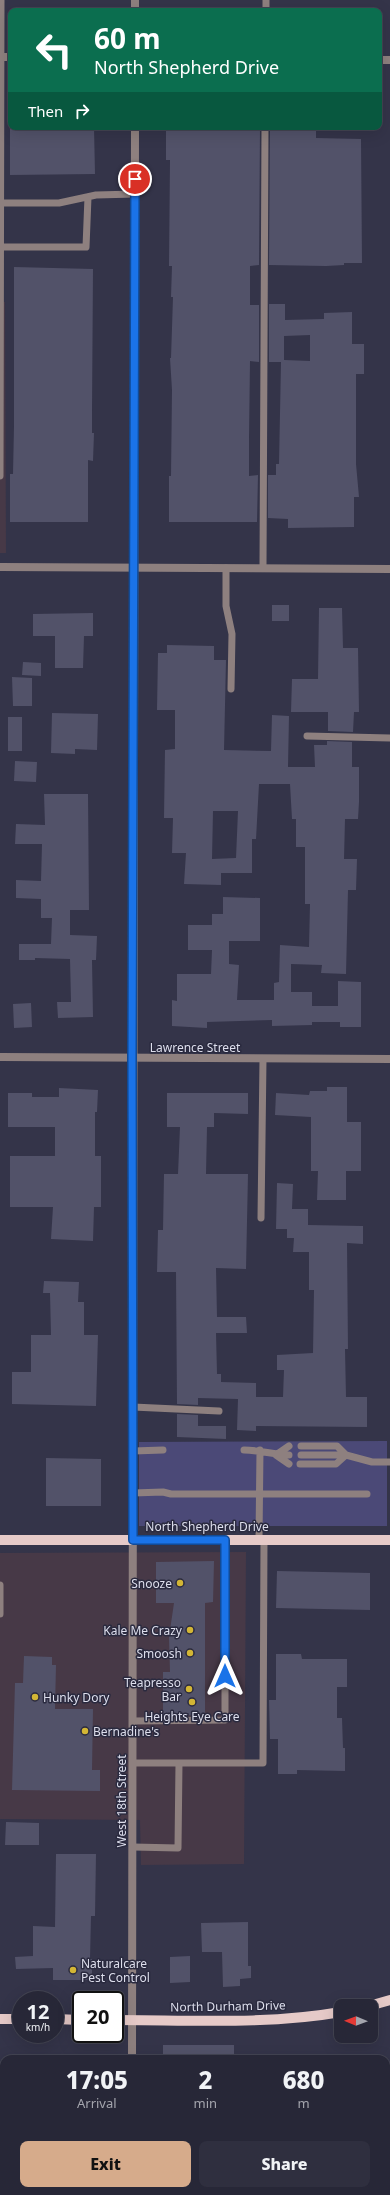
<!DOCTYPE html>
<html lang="en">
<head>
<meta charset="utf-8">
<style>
  :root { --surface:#272737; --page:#2f2f3f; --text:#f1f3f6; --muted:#a4a5ad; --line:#434452; --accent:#d6ab8b }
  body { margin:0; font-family:"Noto Sans",sans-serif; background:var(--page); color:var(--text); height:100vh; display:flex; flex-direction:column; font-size:15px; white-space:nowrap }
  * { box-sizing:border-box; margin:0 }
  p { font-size:13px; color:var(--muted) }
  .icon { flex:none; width:22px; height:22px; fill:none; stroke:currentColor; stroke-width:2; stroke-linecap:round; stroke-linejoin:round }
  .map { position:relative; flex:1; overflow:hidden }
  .panel { position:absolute; left:0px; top:2055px; width:390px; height:140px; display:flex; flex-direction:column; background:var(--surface); border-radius:12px 12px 0 0; box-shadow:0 4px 16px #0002,0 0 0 1px var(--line) }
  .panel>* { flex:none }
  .hud { position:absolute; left:8px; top:8px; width:374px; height:122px; border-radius:8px; box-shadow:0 4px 16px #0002,0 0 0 1px var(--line); background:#0b6e4f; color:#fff; overflow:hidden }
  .needle { width:26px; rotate:271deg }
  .buttons { position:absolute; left:334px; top:1999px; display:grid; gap:8px }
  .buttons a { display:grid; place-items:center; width:44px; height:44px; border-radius:8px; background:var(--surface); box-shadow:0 4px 16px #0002,0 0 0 1px var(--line); font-size:20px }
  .speed { position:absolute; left:12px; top:1991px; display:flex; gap:8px; font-size:20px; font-weight:700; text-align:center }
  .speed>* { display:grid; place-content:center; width:52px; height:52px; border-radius:50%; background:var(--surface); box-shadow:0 4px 16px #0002,0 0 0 1px var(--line); line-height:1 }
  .speed small { font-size:10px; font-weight:400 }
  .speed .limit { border:2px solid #111; border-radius:6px; background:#fff; color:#111 }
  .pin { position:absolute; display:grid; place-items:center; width:34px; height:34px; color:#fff; margin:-17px; border:2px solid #fff; border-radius:50%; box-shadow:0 1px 4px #0007 }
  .me { position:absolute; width:44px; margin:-22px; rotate:0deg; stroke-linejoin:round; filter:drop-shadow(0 0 3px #0008) }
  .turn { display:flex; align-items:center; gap:14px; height:84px; padding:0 20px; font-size:18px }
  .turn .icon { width:52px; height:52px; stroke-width:2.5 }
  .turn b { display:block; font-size:28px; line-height:34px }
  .then { display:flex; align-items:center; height:38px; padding:0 20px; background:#0003; gap:8px; font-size:15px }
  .eta { display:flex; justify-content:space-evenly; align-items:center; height:68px; text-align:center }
  .eta b { font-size:24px; font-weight:800; line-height:28px }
  .action { display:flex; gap:8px; margin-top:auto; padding:8px 20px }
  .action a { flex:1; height:46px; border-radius:8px; background:var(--accent); color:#111; font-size:16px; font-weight:800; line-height:46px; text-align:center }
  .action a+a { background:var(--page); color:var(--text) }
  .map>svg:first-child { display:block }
  .commercial { fill:#473947 }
  .green { fill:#4b4977 }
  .building { fill:#525269; fill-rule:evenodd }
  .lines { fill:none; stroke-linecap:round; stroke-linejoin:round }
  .lane { stroke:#8e807f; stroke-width:7 }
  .street { stroke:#8e807f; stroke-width:8 }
  .primary { stroke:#e6cac8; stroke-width:10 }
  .route-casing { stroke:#114b97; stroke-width:10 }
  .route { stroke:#1a73e8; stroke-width:7 }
  .poi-dot { fill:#d3b635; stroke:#2a2a3f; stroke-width:1.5 }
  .labels { text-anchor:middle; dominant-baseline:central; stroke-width:3; stroke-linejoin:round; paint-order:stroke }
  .street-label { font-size:12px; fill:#dedfed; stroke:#2a2a3f }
  .poi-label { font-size:12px; fill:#dedfed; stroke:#2a2a3f; text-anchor:end }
</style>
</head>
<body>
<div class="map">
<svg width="390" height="2195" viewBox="0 0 390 2195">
  <rect width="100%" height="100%" fill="#343449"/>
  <path class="commercial" d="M0 302H5L6 553H0Z
    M246 1552 244 1864 141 1865 140 1820 0 1819V1553Z"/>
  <path class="green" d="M387 1441V1526H139V1442Z"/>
  <path class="building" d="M10 127H94L95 174 10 175Z
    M166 127H260L259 265 250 266V305H259V362L250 361 249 438V476L258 475 257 522H169V476H171L172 390 170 358H171L173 297H171L172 266H169L170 160H166Z
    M270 127H316V138L361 139 362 263H344V265L326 266 269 265Z
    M14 267 93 269 92 411V433H94L93 461 88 460V522H10V474H13L14 426Z
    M269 304H285V320L324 319V313L352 312V344H364V374H356V464L359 497H354V527L288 528V519L268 518V475H276V464H279L281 362H269ZM310 335V361L284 360V336Z
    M272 605H289V621H272Z
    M319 608H342L343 648H358L359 712H354L353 732 328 731V712H291L292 679H318Z
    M93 613V636H84L83 668H55V636H33V614Z
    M167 645 214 646V660H226L224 750 271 751 272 715 289 716 288 767H315L314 745H327V741L352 742V767H359V802L358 819H345L344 859H357L356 890H348L346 974 321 973 322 965 291 964V992H312V1006H338V981L361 982V1027H340V1022H312V1025L272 1026V1020L207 1022V1028L172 1026V1000L177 1001V974H211L212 950H188V925H212V914H223V897L260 898V941H229V964L239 965 237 1000H274V983L279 982 280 945 309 947 310 904H305V847H296V819H292L290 784H259L256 839H252V873H221V885L184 884 186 853H172L173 818H164L165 750 175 749V710H157L158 653H167ZM213 811H238L236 858 212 859Z
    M23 662 41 663V676L22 675Z
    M12 677 32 678V706H13Z
    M52 713 98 714 97 750 75 749V754L51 753Z
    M8 717H22V751H8Z
    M15 761 37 762 36 782 14 781Z
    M44 794H88L89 910H70V935L97 936 96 960H92L93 1017 58 1018 57 1002H71L70 959 35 958V960H19V944H51L52 918H41V899L16 898V880L41 881 42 844H15L16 824 45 825Z
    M31 1003 32 1027 14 1028 13 1004Z
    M327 1087H347V1122H361V1171H346V1200H317L318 1171H311V1117L275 1115 276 1093 309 1095 310 1091H327Z
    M59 1088 98 1090 97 1112H95V1156H101V1207H94L93 1241 51 1239 53 1207H10V1156H55V1127H8V1093H32V1097H59Z
    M167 1093H248V1114L214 1113V1127H207L206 1174H248L246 1269 216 1268 217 1317H246L247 1333H216L217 1374H221V1382L256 1383V1397H283L284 1370H277V1355L313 1353 314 1290H309V1252H293L294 1238H287V1229H276L277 1183 293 1184 292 1209H308V1225L363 1226V1244L347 1243 348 1349H345L346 1397H367V1427L256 1426V1431L237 1430 238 1399 198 1398V1405L177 1404 176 1272H157L158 1230H163L164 1174H178L180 1127H167Z
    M44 1281 79 1282 78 1302H84V1335H98L96 1406 12 1404V1372H31V1335H51L50 1293H43Z
    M177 1414 198 1415V1426H226V1439L177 1437Z
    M46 1458 101 1459V1506H46Z
    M214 1561 213 1602 205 1603V1715L163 1716V1672H170L169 1637 174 1603H156V1562Z
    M277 1571 370 1573V1610L276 1608Z
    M276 1654H301L302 1659H347V1687H337V1718H342L343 1748H345V1771L297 1770V1774H278V1739H270L269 1700H276Z
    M24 1656 52 1657V1665H56L55 1709H93L92 1770H100V1791L12 1790 15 1683H23Z
    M6 1822 39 1823V1845H5Z
    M56 1854H96L95 1916H91L90 1959H92V1980H53V1968L16 1969 15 1957 33 1956V1926L55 1927Z
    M248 1922V1966H251V1978L240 1979V1986L223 1987 222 1952H202L201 1923Z
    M190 1956V1982L170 1983V1957Z
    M163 2045H234V2059H163Z"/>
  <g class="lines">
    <path class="lane" d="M266 11V0
      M1 203H59L96 195 135 194
      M1 247H86L88 197
      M0 476 1 0
      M226 568V606L232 634 231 689
      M263 568 265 127
      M307 736 390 738
      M261 1218 263 1059
      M133 1407 219 1411
      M289 1446 276 1455 289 1464
      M244 1450C260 1450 274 1455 289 1455
      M133 1451 163 1450
      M301 1455H346L372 1462H390
      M300 1464H336L346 1455 337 1446H301
      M133 1493 163 1492 171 1494H367
      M259 1539 260 1450
      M0 1585V1614
      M133 1721 225 1720V1539
      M134 1763H263L264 1539
      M133 1847 178 1848 179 1763"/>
    <path class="street" d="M135 0V11
      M0 57H11
      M379 60H390
      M0 567 390 569
      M0 1057 390 1059
      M132 2059 135 127
      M130 2195V2191"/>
    <path class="primary" d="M0 1540H390
      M369 2006 390 2000
      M0 2019H21
      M55 2019 81 2020
      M115 2020C190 2020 267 2025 341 2012"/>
  </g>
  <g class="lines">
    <defs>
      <path id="route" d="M135 179 132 1059 133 1540H225V1676"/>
    </defs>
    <use href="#route" class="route-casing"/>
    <use href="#route" class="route"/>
  </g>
  <g class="poi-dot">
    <circle cx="180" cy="1583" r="4"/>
    <circle cx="190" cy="1630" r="4"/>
    <circle cx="190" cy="1653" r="4"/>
    <circle cx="189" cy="1689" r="4"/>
    <circle cx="35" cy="1697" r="4"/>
    <circle cx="192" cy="1702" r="4"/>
    <circle cx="85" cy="1731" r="4"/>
    <circle cx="73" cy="1970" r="4"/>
  </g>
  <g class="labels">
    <g class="street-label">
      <text x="195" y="1047">Lawrence Street</text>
      <text x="207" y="1526">North Shepherd Drive</text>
      <text transform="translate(121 1801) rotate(-90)">West 18th Street</text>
      <text transform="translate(228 2006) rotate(-1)">North Durham Drive</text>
    </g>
    <g class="poi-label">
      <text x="172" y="1583">Snooze</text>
      <text x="182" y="1630">Kale Me Crazy</text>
      <text x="182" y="1653">Smoosh</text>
      <text x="181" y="1682">Teapresso<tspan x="181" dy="14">Bar</tspan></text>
      <text x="43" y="1697" text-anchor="start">Hunky Dory</text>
      <text x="192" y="1716" text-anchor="middle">Heights Eye Care</text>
      <text x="93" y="1731" text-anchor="start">Bernadine's</text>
      <text x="81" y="1963" text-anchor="start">Naturalcare<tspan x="81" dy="14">Pest Control</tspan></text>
    </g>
  </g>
</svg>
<div class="buttons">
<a><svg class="needle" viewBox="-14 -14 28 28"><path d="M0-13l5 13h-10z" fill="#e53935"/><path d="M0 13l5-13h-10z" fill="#a4a5ad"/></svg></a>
</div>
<div class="speed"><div>12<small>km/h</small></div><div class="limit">20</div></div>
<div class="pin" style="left:135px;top:179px;background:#d93025"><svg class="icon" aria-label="arrive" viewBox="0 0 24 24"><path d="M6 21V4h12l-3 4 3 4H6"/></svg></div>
<svg class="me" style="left:225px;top:1676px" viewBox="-20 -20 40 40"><path d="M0-17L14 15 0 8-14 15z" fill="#1a73e8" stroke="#fff" stroke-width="4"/></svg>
<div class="hud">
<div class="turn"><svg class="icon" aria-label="left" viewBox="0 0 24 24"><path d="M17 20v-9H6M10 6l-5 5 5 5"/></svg><div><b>60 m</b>North Shepherd Drive</div></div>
<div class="then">Then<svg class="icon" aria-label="right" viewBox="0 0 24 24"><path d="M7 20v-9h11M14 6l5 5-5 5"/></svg></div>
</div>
<section class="panel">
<div class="eta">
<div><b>17:05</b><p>Arrival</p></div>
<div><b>2</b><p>min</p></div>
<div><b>680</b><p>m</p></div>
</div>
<div class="action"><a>Exit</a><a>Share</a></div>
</section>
</div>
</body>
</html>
